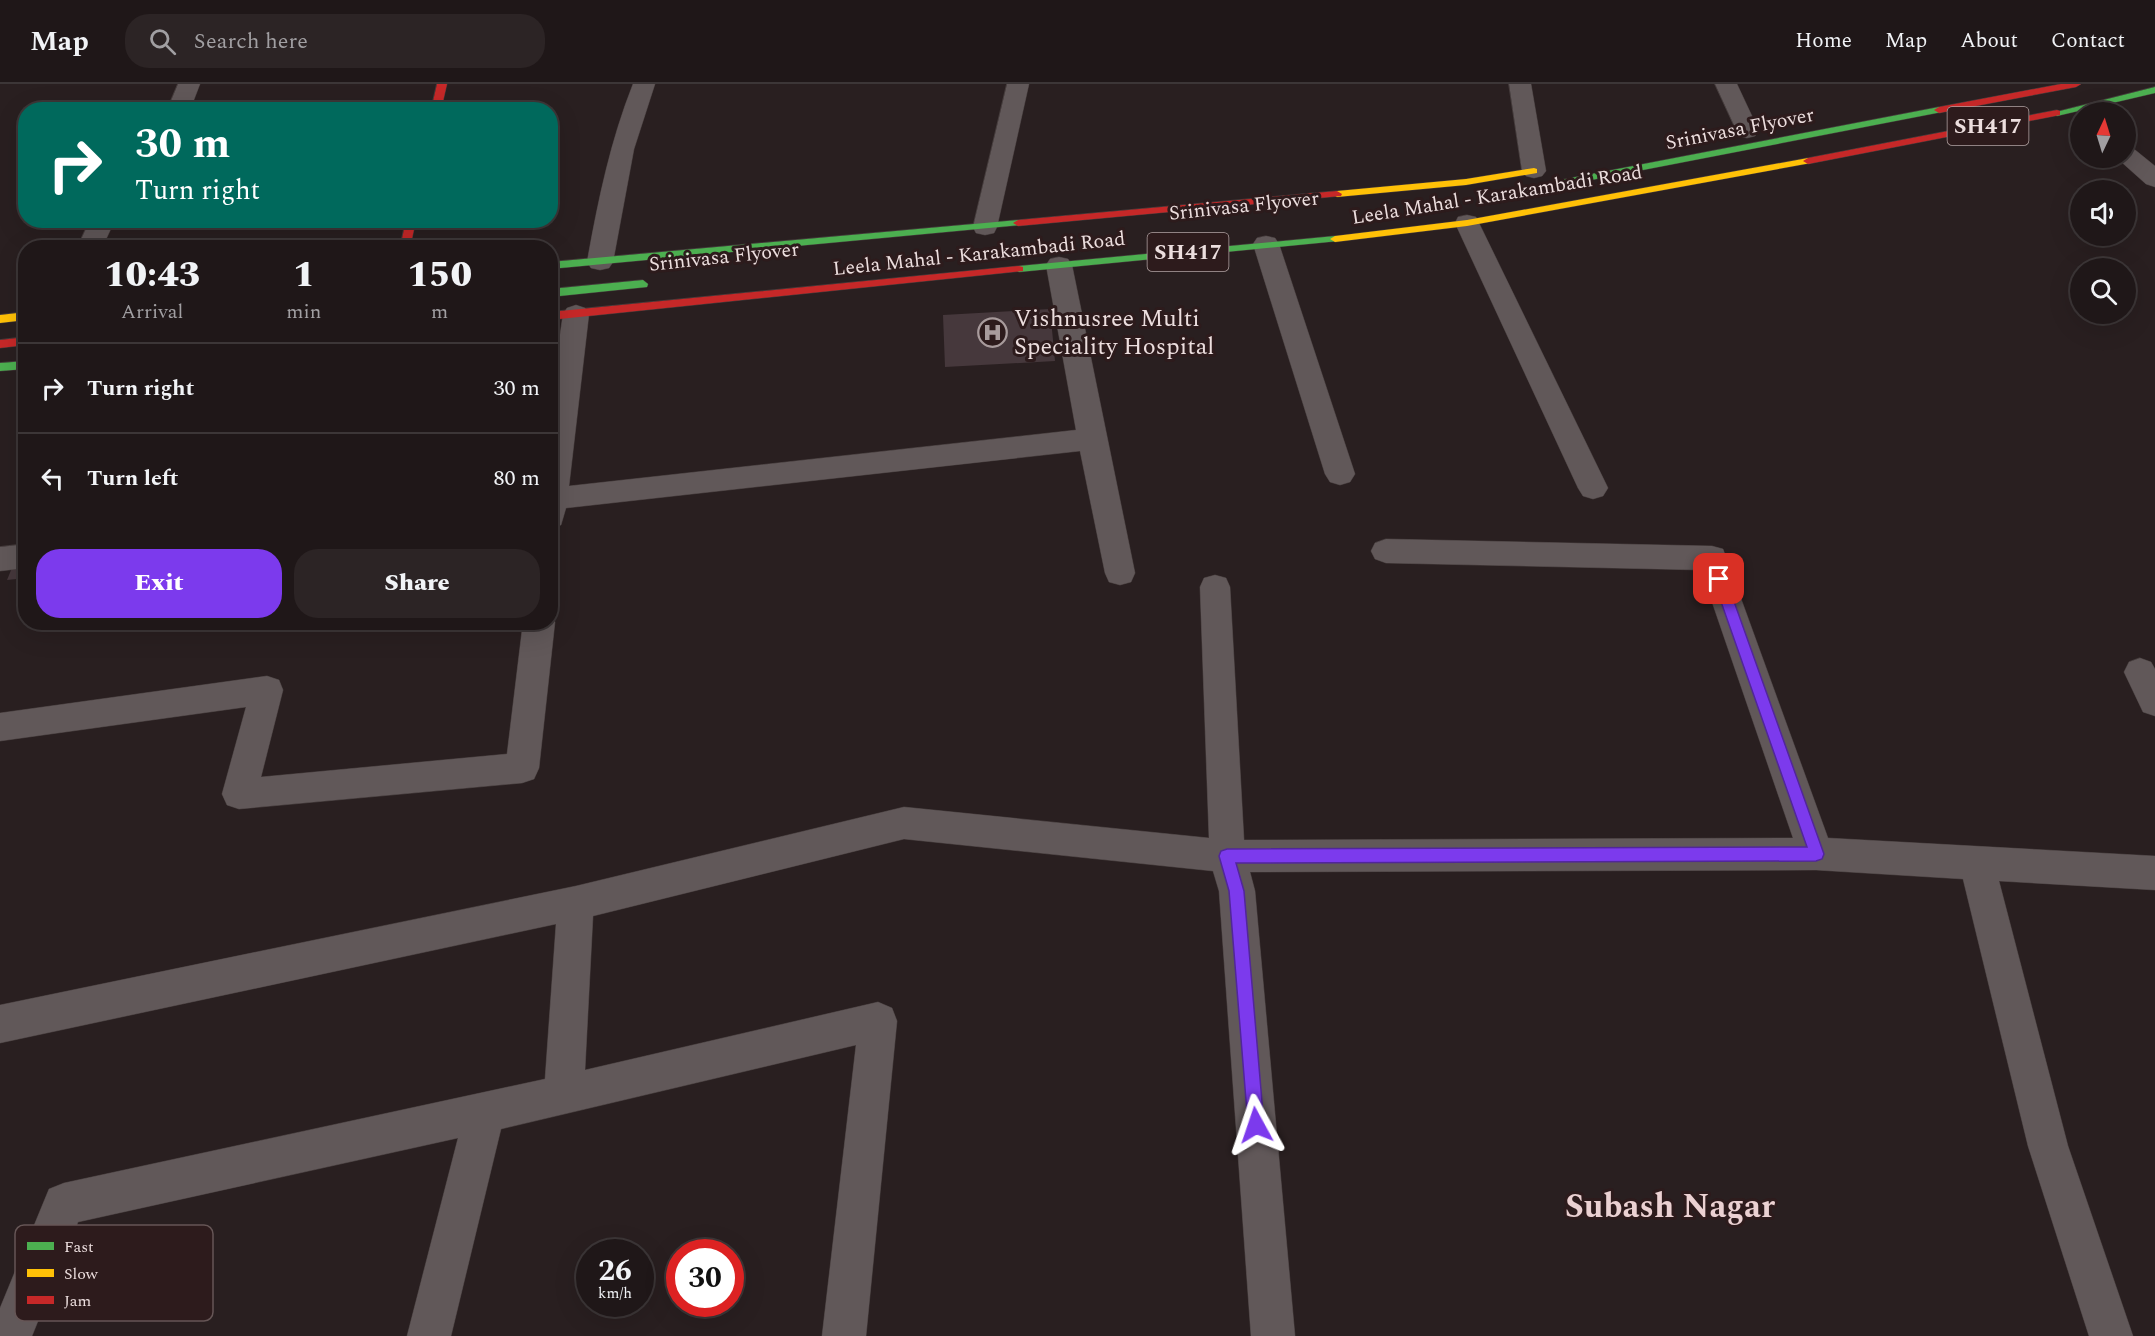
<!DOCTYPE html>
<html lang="en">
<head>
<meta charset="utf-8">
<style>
  :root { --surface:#1f1718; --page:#2c2425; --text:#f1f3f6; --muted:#a19fa2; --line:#3c3637; --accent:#7c3aed }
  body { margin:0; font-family:Spectral,serif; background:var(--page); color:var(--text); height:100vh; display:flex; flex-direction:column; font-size:22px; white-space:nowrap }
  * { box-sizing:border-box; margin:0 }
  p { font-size:20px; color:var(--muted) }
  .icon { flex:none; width:33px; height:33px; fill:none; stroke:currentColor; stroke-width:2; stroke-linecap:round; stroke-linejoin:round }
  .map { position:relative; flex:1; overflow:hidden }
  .sheet { position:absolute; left:18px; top:156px; width:540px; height:390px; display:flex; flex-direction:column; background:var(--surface); border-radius:24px; box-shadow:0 6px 24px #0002,0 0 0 2px var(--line) }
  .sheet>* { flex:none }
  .hud { position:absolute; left:18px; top:18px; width:540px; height:126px; border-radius:24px; box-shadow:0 6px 24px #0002,0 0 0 2px var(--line); background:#00695c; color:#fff; overflow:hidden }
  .needle { width:39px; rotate:4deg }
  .fabs { position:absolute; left:2070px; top:18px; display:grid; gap:12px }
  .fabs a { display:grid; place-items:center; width:66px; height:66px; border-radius:50%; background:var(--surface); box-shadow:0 6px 24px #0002,0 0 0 2px var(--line); font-size:30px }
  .speed { position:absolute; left:576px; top:1155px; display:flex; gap:12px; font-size:30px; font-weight:700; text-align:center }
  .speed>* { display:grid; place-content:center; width:78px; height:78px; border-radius:50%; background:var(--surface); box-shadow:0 6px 24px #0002,0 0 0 2px var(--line); line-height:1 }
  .speed small { font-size:15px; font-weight:400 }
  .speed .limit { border:9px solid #d22; background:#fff; color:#111 }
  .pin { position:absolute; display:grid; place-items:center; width:51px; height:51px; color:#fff; margin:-26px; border-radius:12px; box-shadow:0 3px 9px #0006 }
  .me { position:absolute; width:66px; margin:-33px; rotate:355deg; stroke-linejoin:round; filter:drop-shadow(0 0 4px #0008) }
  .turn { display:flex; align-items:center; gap:21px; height:126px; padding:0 18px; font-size:27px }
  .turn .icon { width:78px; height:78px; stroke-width:2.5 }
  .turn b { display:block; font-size:42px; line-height:51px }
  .eta { display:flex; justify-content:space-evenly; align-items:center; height:102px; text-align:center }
  .eta b { font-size:36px; font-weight:800; line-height:42px }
  .cta { display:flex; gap:12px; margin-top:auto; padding:12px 18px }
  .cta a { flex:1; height:69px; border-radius:24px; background:var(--accent); color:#fff; font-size:24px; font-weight:800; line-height:69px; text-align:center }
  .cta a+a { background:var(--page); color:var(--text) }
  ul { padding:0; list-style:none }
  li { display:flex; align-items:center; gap:18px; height:90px; padding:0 18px; border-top:2px solid var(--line) }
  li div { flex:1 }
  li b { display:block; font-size:22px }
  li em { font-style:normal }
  header { display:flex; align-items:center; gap:36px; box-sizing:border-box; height:84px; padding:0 30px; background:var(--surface); border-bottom:2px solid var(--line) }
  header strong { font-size:28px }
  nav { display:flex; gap:33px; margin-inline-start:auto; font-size:21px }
  .search { width:420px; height:54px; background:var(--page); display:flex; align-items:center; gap:15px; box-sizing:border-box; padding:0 21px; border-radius:24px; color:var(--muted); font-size:22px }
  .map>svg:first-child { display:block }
  .building { fill:#46383c }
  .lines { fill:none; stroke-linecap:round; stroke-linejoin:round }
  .street-casing { stroke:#453c3c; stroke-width:1 }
  .fast-casing { stroke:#453c3c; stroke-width:1 }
  .slow-casing { stroke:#453c3c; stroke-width:1 }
  .jam-casing { stroke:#453c3c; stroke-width:1 }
  .street { fill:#615859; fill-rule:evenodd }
  .fast { fill:#4caf50; fill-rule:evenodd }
  .slow { fill:#ffc107; fill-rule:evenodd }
  .jam { fill:#c62828; fill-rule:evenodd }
  .route { fill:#7c3aed; stroke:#51269a; stroke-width:1.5 }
  .labels { text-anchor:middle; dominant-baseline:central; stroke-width:6; stroke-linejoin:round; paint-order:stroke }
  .far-street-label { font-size:20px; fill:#ecdede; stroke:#2d1b1c }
  .shield { fill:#2d1b1c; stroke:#b3a4a4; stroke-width:1.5 }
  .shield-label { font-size:22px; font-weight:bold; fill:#ecdede }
  .poi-label { font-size:24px; fill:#ecdede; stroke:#2d1b1c; text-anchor:start }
  .near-quarter-label { font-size:33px; font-weight:bold; fill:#ebd1d2; stroke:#2d1b1c }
  .key { fill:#2d1b1c; stroke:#665656; stroke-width:1.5 }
  .key-label { font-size:16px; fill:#ecdede }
</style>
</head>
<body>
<header>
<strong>Map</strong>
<div class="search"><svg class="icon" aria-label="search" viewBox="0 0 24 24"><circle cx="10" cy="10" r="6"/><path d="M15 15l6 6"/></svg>Search here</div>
<nav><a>Home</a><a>Map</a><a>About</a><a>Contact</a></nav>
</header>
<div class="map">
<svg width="2155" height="1252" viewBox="0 0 2155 1252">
  <rect width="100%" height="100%" fill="#291f20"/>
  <path class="building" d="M1050 225 1055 277 945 283 943 231Z
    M25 452 26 494 7 496Z"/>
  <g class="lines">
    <defs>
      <path id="street" d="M178 0H200L190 26H167Z
        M633 0H655L634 65 613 178 609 184 600 186 591 184 587 178C598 117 610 58 633 0Z
        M1007 0H1029L997 143 994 149 985 151 976 149 973 143Z
        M1509 0H1531L1546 87 1542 92 1534 94 1526 92 1522 87Z
        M1715 0H1737L1759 47 1755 52 1747 54 1739 52Z
        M2126 63 2134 65 2155 82V103L2146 100 2118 75 2117 74H2126Z
        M1467 131 1476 133 1479 139 1608 404 1603 412 1593 415 1583 412 1578 404 1455 139 1458 133Z
        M90 136H115L102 164H77Z
        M1266 152 1275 154 1279 160 1355 390 1350 398 1340 401 1330 398 1325 390 1253 160 1257 154Z
        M1059 173 1068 175 1072 181 1135 489 1131 498 1120 501 1109 498 1105 489 1080 367 566 424 561 441 550 444V320L563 230 567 224 576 221 585 224 589 230 569 402 1076 346 1046 181 1050 175Z
        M1386 455 1712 462 1723 465 1828 754 2155 772V806L1999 797 2068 1062 2133 1252H2089L2028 1062 1963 795 1816 786 1250 788 1255 807 1295 1252H1251L1219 807 1213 787 904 755 593 832 585 986 878 918 892 924 897 937 866 1252H822L856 961 501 1045 451 1252H407L458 1054 78 1138 32 1252H0V1224L49 1105 64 1099 545 995 556 840 0 959V921L576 802 904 723 1209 754 1200 503 1204 494 1215 491 1226 494 1230 503 1244 756 1793 754 1701 486 1386 479 1375 475 1371 467 1375 459Z
        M26 460V484L0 487V463Z
        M550 530 555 538 539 684 534 695 522 699 239 725 227 721 222 710 246 623 0 657V629L267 592 279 596 283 606 261 693 507 670 523 538H550Z
        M2140 574 2151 578 2155 585V632L2143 628 2124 588 2129 578Z"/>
      <path id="fast" d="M2155 3V9L2057 32 2052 29Z
        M1939 23 1944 26 1942 28 1509 112 1504 109 1509 106Z
        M1018 136 1023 139 1022 141 550 185V178Z
        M1335 152 1339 153V157L1019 188 1014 185 1019 182Z
        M643 196 648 200 647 203 550 213V205Z
        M26 277V285L0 287V279Z"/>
      <path id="slow" d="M1808 74 1811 75V79L1467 142 1335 158 1330 155 1335 152 1467 136Z
        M1534 84 1537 85V89L1466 101 1337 113 1332 110 1337 107 1466 95Z
        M26 228V236L0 239V231Z"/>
      <path id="jam" d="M437 0H447L441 26H431Z
        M2061 0H2081L2076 3 1939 29 1934 26 1939 23Z
        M2057 26 2060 27V31L1808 80 1803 77 1808 74Z
        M1337 107 1342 110 1341 112 1018 142 1013 139 1018 136Z
        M406 136H416L410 164H400Z
        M1019 182 1023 183V187L550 236V228Z
        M26 253V261L0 264V256Z"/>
    </defs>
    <use href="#street" class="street-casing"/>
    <use href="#fast" class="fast-casing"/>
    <use href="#slow" class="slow-casing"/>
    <use href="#jam" class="jam-casing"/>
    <use href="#street" class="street"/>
    <use href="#fast" class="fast"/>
    <use href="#slow" class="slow"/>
    <use href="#jam" class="jam"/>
  </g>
  <path class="route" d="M1719 490 1726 495 1824 770 1822 775 1816 777 1236 779 1244 807 1264 1041 1262 1047 1256 1049 1250 1047 1248 1041 1229 807 1219 772 1221 767 1227 765 1807 763 1713 495Z"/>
  <defs>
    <symbol id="hospital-ring" viewBox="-11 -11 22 22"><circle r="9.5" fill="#2d1b1c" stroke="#a89b9c" stroke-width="1.5"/><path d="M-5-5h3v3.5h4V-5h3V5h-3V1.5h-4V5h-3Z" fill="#a89b9c"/></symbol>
  </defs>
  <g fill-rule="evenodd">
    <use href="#hospital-ring" x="976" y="232" width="33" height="33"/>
  </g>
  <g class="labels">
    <g class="far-street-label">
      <text transform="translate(1740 45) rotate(-11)">Srinivasa Flyover</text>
      <text transform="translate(1497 111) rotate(-9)">Leela Mahal - Karakambadi Road</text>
      <text transform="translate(1244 122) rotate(-6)">Srinivasa Flyover</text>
      <text transform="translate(979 170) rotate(-6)">Leela Mahal - Karakambadi Road</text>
      <text transform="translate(724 173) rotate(-6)">Srinivasa Flyover</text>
    </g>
    <g class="shield">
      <rect x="1947.5" y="23" width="81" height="38" rx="4.5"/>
      <rect x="1147.5" y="149" width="81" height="38" rx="4.5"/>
    </g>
    <g class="shield-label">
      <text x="1988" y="42">SH417</text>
      <text x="1188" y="168">SH417</text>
    </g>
    <g class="poi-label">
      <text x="1014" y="235">Vishnusree Multi<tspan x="1014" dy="28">Speciality Hospital</tspan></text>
    </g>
    <g class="near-quarter-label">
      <text x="1670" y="1123">Subash Nagar</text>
    </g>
  </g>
  <rect x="15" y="1141" width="198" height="96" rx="9" class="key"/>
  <rect x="27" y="1158" width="27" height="8" fill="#4caf50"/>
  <rect x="27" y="1185" width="27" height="8" fill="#ffc107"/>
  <rect x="27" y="1212" width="27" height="8" fill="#c62828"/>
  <g class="key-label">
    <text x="64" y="1168">Fast</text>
    <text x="64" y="1195">Slow</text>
    <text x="64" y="1222">Jam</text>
  </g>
</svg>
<div class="fabs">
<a><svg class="needle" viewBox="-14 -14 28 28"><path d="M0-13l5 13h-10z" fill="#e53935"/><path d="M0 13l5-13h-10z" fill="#a19fa2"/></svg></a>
<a><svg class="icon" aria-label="sound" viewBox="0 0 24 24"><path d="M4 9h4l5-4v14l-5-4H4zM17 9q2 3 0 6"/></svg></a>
<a><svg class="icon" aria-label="search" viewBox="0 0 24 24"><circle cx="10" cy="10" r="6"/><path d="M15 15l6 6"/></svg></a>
</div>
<div class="speed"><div>26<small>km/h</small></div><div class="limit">30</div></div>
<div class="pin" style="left:1719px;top:495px;background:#d93025"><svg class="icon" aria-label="arrive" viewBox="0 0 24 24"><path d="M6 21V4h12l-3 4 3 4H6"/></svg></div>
<svg class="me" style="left:1256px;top:1041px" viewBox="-20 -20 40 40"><path d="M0-17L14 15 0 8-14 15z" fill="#7c3aed" stroke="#fff" stroke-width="4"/></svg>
<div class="hud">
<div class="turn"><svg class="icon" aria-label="right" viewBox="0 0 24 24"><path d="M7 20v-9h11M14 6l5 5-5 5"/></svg><div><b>30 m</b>Turn right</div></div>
</div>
<section class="sheet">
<div class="eta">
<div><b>10:43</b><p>Arrival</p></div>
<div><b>1</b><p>min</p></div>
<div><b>150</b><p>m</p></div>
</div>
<ul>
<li><svg class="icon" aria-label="right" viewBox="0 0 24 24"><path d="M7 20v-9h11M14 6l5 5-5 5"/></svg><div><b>Turn right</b></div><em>30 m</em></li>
<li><svg class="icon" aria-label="left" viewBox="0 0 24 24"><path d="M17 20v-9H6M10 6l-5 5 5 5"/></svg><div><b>Turn left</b></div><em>80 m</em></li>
</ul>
<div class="cta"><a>Exit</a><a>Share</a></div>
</section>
</div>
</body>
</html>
